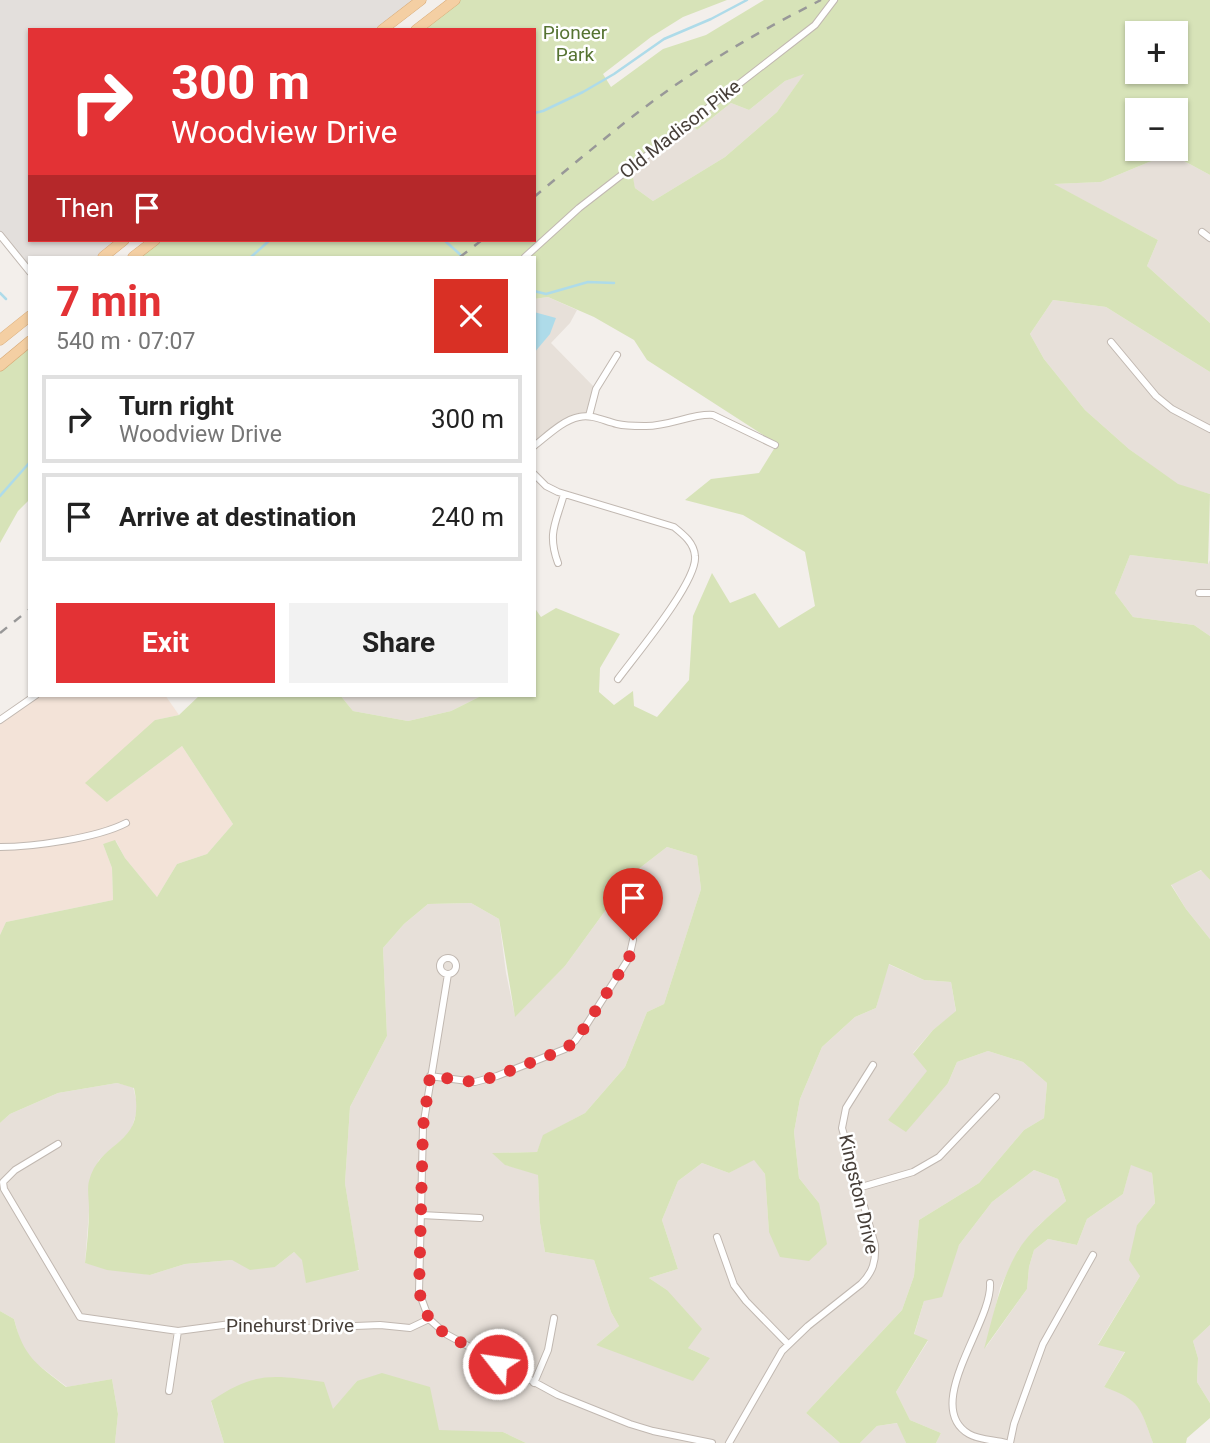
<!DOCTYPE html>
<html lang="en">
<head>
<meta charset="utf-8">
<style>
  :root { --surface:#fff; --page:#f2f2f2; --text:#222; --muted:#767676; --line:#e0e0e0; --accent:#e33235 }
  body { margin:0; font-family:Roboto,sans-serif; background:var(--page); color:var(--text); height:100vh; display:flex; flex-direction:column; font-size:26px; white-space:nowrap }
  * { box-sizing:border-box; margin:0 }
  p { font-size:23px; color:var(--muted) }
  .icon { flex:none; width:38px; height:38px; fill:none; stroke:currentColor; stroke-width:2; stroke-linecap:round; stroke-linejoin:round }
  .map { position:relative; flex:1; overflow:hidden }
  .side { position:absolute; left:28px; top:256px; width:508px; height:441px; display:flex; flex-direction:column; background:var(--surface); border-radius:0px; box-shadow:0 2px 5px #0004 }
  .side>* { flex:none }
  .hud { position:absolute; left:28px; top:28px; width:508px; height:214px; border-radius:0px; box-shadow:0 2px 5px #0004; background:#e33235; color:#fff; overflow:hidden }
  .tools { position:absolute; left:1125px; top:21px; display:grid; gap:14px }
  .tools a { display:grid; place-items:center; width:63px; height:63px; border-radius:0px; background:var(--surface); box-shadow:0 2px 5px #0004; font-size:35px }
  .pin { position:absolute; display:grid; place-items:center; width:60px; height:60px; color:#fff; margin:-72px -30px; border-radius:50% 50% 50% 0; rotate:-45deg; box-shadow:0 0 7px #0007 }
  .pin .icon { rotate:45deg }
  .me { position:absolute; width:77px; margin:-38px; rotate:300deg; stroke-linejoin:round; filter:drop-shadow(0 0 5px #0008) }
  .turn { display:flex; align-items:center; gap:24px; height:147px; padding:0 28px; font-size:32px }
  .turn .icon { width:91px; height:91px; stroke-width:2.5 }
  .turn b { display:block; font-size:49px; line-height:60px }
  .then { display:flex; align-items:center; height:66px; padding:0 28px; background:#0003; gap:14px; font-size:26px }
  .round { display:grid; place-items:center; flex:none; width:74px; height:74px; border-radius:0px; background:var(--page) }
  .overview { display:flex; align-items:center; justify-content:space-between; height:119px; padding:0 28px }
  h1 { font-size:42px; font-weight:700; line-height:52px; color:var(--accent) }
  .button { display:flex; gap:14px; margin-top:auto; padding:14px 28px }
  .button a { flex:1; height:80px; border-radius:0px; background:var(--accent); color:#fff; font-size:28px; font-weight:700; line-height:80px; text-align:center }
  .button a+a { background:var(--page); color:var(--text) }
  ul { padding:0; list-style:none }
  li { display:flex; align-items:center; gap:21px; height:88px; margin:0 14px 10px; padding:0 14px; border:4px solid var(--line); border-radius:0px }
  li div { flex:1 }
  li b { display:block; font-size:26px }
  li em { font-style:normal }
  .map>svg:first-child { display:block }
  .residential { fill:#e7e0d9 }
  .commercial { fill:#f3e3d8 }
  .industrial { fill:#e3dfdc }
  .green { fill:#d7e3b8; fill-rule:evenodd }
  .water { fill:#aedbe9 }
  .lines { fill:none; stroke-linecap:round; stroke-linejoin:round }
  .stream { stroke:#aedbe9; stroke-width:2.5 }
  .minor-casing { stroke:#c1b8b1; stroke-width:8 }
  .primary-casing { stroke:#d7a975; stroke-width:11 }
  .minor { stroke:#fff; stroke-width:6 }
  .primary { stroke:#f4cfa3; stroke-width:10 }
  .rail { stroke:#989898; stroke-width:2.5; stroke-dasharray:9 9; stroke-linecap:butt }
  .route { stroke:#e33235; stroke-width:12; stroke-dasharray:0 21.6 }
  .labels { text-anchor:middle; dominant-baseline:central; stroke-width:5; stroke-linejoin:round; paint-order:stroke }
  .park-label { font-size:19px; fill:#567332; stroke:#fff }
  .street-label { font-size:19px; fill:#473f39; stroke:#fff }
</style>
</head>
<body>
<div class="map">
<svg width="1210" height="1443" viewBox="0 0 1210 1443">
  <rect width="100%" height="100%" fill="#f3efeb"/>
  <path class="residential" d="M805 73 777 112 725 157 653 201 635 188 630 168 689 122 697 130 731 103 749 110 785 81Z
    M1173 155 1210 175V323L1147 266 1158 240 1053 184 1101 182 1149 162Z
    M548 297 577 310 570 323 551 343 596 389 589 416 578 417 534 446V299Z
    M1053 300 1106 307 1210 372V494L1178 485 1129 449 1085 410 1044 359 1030 334Z
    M1130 555 1208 564 1210 560V636L1194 625 1133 617 1115 593Z
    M340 695H483L451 711 408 721 353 711Z
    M667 847 697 856 701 889 664 1004 647 1012 625 1067 585 1113 544 1135 537 1152 493 1153 506 1165 538 1174 540 1223 545 1252 594 1260 611 1312 619 1326 596 1345 710 1358 688 1348 667 1290 649 1278 678 1269 662 1220 678 1181 702 1163 729 1173 754 1159 765 1174 769 1232 819 1203 799 1178 794 1132 800 1099 822 1047 855 1017 876 1008 888 964 924 980 951 982 956 1012 933 1030 913 1053 928 1071 888 1121 948 1083 957 1062 988 1051 1023 1062 1047 1083 1044 1118 1024 1130 979 1183 919 1220 914 1276 902 1310 806 1413 840 1443H526L503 1432 439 1431 357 1381 333 1410 211 1402 224 1443H115L118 1414 112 1379 67 1387 33 1361 21 1344 14 1319 0 1311V1123L10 1114 58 1093 117 1083 133 1087 138 1107 131 1131 99 1160 89 1182V1211L85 1263 150 1275 185 1264 232 1260 275 1267 294 1252 302 1259 359 1271 345 1183 350 1107 387 1036 383 948 404 924 428 904 471 903 499 919 506 973 515 1016 565 966 632 874Z
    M1202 870 1210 880V939L1186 909 1171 884Z
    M1131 1164 1152 1173 1155 1203 1137 1225 1140 1276 1098 1344 1125 1351 1104 1387 1128 1395 1141 1410 1153 1443H936L941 1433 910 1420 896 1392 928 1341 914 1335 924 1301 953 1259 959 1245 992 1202 1034 1170 1058 1179 1066 1201 1039 1225 1018 1250 1000 1288 986 1347 1027 1289 1029 1267 1034 1250 1048 1239 1077 1245 1087 1219 1123 1194Z
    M1210 1325V1403L1197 1382 1198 1358 1193 1341Z
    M898 1423 906 1443H860L877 1426Z"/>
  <path class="commercial" d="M36 695H165L179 715 155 720 107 802 182 746 233 824 207 854 177 864 157 897 125 858 116 841 103 844 112 868 113 900 6 922 0 935V720Z"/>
  <path class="industrial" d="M0 0H421L382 30H30V240H124L103 257H30V272L0 235Z"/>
  <path class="green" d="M455 0H727L683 17 651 37 603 74 611 87 663 49 706 35 764 0H1210V175L1173 155 1149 162 1101 182 1054 184 1158 240 1147 266 1210 323V372L1106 307 1053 300 1030 334 1044 359 1085 410 1129 449 1178 484 1210 494 1208 564 1130 555 1115 593 1133 617 1194 625 1210 636V880L1201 870 1171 885 1186 909 1210 939V1325L1193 1341 1198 1358 1197 1382 1210 1403V1418L1187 1438 1186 1443H1153C1140 1408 1141 1400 1104 1387L1125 1352 1098 1345 1140 1276 1129 1260 1137 1225 1155 1203 1152 1173 1131 1165 1123 1194 1087 1219 1077 1245 1048 1239 1034 1250 1029 1267 1027 1289 984 1349C993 1316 1000 1282 1017 1252 1029 1232 1049 1216 1066 1201L1058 1179 1034 1170 992 1202 959 1245 942 1297 924 1301 914 1334 928 1340 896 1392 910 1420 941 1433 936 1443H906L897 1423 877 1426 860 1443H840L806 1413 902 1310 914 1276 919 1220 979 1183 1024 1130 1044 1118 1047 1083 1023 1062 988 1051 957 1062 948 1083 906 1132 888 1120 927 1071 913 1054 933 1030 956 1011 951 982 924 980 889 964 876 1008 855 1017 822 1047 800 1099 794 1132 799 1178 819 1203 827 1244 809 1261 780 1257 769 1232 765 1174 754 1160 729 1173 702 1163 678 1181 662 1220 678 1269 649 1278 667 1290 702 1329 688 1348 710 1358 693 1381 596 1345 619 1326 611 1312 594 1260 545 1252 540 1223 538 1175 505 1165 492 1153 537 1152 543 1135 585 1113 625 1067 647 1012 664 1004 701 889 697 856 667 847 632 874 565 966 515 1017 499 919 471 903 428 904 404 924 383 948 387 1036 350 1107 345 1183 359 1270 306 1283 302 1260 294 1252 275 1267 250 1270 232 1260 185 1264 150 1275 107 1270 85 1263C87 1245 89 1227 89 1208 89 1200 87 1189 89 1181 101 1137 147 1147 134 1088L117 1083 58 1093 10 1114 0 1123V935L6 922 113 900 112 868 103 844 115 840 125 858 157 897 177 864 207 854 233 824 182 746 107 802 85 783 155 720 179 715 200 695H340L353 711 408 721 451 711 483 695H534V607L541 617 556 608 620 634 600 668 599 692 614 705 633 691 634 706 657 717 689 680 693 616 712 573 730 603 755 593 779 628 815 606 805 552 743 515 685 500 711 479 759 473 777 444 647 360 634 340 594 317 548 297 534 299V257H133L155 240H534V30H416ZM1138 33H1176V72H1138ZM804 74 777 112 725 157 653 201 635 188 631 167 689 122 697 130 731 103 749 110 785 81ZM1138 110H1176V149H1138Z
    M30 341V499L18 511 0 543V366Z
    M0 1311 14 1319C24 1358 36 1363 66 1387L112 1379 118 1414 115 1443H0Z
    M382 1373 430 1387 439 1430 503 1432 526 1443H224L211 1401C255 1371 273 1375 324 1382L333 1409 357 1381Z"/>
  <path class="water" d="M534 312 556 318 550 334 534 353Z"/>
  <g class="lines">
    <path class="stream" d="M534 113 543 111 583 92 614 74 664 39 711 19 747 0
      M444 240 463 257
      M251 257 270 240
      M534 291 546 294 588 282 614 283
      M0 293 6 299
      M0 496 30 462"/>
    <defs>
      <path id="minor" d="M1202 232 1210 238
        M0 235 30 272
        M525 257 579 208 815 25 834 0
        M1111 342 1156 396 1172 409 1210 429
        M589 416 596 389 617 355
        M534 446C547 436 563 420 579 417 592 414 604 421 617 424 625 426 635 426 644 426 668 427 693 413 713 415L775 445
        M534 474 546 486 558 492 674 527C684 535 694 543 695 556 698 581 635 656 618 679
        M558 563C547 533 556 523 564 494
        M1199 593H1210
        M0 720 36 695
        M0 847C33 847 97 838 126 823
        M440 966a8 8 0 1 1 16 0a8 8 0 1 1-16 0Z
        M448 974 423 1127 419 1292 429 1319 446 1334 558 1395 630 1424 653 1431 712 1443
        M430 1076 475 1082 497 1076 565 1049 575 1041 585 1027 629 958 633 940
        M58 1144 15 1170 3 1182 4 1189 80 1317 178 1331 238 1323 281 1329 380 1325 410 1328 429 1319
        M858 1188 913 1172 939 1157 996 1097
        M421 1215 480 1218
        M717 1237 734 1285 746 1301 788 1344
        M990 1283C993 1322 921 1406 969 1434 979 1440 995 1440 1006 1443
        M534 1383 548 1350 554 1318
        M169 1391 178 1331
        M729 1443 782 1351 808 1326 861 1284C873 1272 876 1261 875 1245L842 1128 846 1108 873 1065
        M1010 1443 1014 1424 1043 1344 1093 1255"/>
      <path id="primary" d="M382 30 421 0
        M416 30 455 0
        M103 257 124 240
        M133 257 155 240
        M0 340 30 316
        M0 366 30 341"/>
    </defs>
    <use href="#minor" class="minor-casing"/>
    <use href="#primary" class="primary-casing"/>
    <use href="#minor" class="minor"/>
    <use href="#primary" class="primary"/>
    <path class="rail" d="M534 197C586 154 638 109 695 72 735 45 778 22 821 0
      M460 257 482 240
      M0 633 30 609"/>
  </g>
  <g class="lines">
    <path class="route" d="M498 1364 438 1329 429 1319 419 1292 423 1127 430 1076 475 1082 497 1076 565 1049 575 1041 585 1027 629 958 633 940"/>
  </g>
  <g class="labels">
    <g class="park-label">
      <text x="575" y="32">Pioneer<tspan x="575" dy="22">Park</tspan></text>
    </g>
    <g class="street-label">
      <text transform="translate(680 129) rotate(-38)">Old Madison Pike</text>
      <text transform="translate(859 1194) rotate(77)">Kingston Drive</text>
      <text x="290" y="1325">Pinehurst Drive</text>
    </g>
  </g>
</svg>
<div class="tools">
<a>+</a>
<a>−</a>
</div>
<div class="pin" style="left:633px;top:940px;background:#d93025"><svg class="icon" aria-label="arrive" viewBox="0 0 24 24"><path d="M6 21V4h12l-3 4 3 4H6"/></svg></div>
<svg class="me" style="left:498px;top:1364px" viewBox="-20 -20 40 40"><circle r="17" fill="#e33235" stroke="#fff" stroke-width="3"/><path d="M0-11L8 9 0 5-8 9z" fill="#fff"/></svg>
<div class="hud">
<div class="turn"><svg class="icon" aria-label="right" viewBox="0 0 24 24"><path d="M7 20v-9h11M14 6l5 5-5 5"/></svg><div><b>300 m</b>Woodview Drive</div></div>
<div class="then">Then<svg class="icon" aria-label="arrive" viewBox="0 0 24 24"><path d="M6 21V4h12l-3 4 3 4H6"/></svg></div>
</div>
<section class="side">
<div class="overview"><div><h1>7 min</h1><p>540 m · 07:07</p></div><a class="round" style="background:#d93025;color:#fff"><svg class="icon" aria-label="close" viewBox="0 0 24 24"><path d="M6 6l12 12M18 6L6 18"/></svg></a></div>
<ul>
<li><svg class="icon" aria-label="right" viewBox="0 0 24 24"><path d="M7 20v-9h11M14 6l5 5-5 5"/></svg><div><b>Turn right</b><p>Woodview Drive</p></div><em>300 m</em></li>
<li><svg class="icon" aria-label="arrive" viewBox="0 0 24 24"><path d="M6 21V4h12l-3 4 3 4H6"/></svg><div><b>Arrive at destination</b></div><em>240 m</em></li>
</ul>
<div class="button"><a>Exit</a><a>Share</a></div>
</section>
</div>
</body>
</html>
